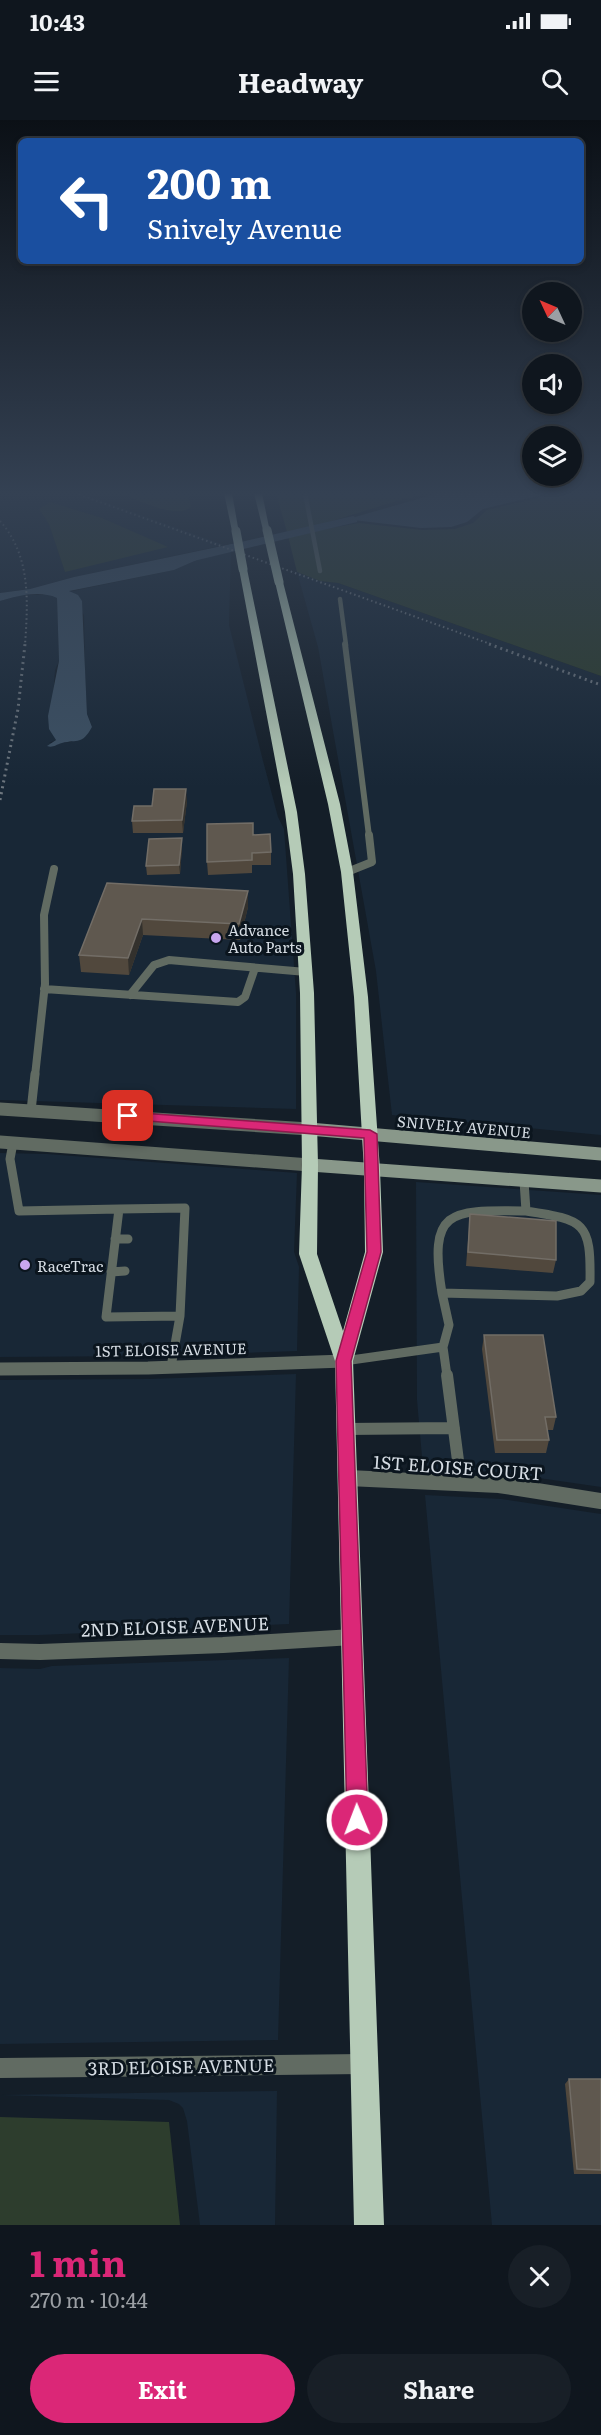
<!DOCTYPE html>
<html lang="en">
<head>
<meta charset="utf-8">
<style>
  :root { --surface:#0f161e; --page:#181f27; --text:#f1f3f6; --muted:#9b9fa4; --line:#2f353c; --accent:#db2777 }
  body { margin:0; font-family:Literata,serif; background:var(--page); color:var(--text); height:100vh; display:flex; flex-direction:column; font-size:22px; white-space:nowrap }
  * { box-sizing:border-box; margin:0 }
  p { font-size:20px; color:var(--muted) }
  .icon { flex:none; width:33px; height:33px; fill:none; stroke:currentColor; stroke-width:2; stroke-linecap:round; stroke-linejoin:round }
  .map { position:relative; height:2105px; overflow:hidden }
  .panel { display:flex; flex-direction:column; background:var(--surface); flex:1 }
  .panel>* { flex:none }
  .hud { position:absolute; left:18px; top:18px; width:566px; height:126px; border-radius:9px; box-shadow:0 3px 9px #0003,0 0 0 2px var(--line); background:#1a4fa0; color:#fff; overflow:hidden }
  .needle { width:39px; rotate:314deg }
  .buttons { position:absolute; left:522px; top:162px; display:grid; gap:12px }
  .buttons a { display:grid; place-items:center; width:60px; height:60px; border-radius:50%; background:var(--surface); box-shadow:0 3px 9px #0003,0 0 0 2px var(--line); font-size:30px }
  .pin { position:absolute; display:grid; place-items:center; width:51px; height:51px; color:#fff; margin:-26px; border-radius:12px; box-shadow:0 3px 9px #0006 }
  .me { position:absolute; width:66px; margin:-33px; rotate:359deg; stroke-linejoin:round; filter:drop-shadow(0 0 4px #0008) }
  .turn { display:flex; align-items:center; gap:21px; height:126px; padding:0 30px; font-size:27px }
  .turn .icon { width:78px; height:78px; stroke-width:2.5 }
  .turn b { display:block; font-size:42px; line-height:51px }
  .round { display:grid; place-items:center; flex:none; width:63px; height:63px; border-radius:32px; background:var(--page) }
  .overview { display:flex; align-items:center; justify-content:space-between; height:102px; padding:0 30px }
  h1 { font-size:36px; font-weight:700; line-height:45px; color:var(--accent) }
  .primary-button { display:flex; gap:12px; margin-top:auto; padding:12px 30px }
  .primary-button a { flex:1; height:69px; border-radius:36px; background:var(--accent); color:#fff; font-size:24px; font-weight:700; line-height:69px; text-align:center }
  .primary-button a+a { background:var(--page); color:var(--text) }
  .status { display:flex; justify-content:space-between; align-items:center; height:42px; padding:0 30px; background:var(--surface); direction:ltr }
  .status svg { height:16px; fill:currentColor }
  header { display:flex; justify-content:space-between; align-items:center; height:78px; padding:0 30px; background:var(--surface); font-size:27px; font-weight:700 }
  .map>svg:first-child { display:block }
  .built { fill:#182736; fill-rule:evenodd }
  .green { fill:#2d3d2d }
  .water { fill:#3c5063 }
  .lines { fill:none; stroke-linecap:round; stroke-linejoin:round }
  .canal { fill:#3c5063; fill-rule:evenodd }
  .service-far4 { stroke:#616b62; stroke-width:4.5 }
  .service-far3 { stroke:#616b62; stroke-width:6 }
  .service-far2 { stroke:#616b62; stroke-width:8 }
  .service-far1 { stroke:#616b62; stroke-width:9 }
  .service { stroke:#616b62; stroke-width:12 }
  .minor-far2 { stroke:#616b62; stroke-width:13 }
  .minor-far1 { stroke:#616b62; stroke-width:16 }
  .minor { stroke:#616b62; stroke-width:20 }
  .tertiary { stroke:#616b62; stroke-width:13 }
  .secondary { stroke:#89988a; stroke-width:13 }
  .trunk { fill:#b5cbb7; fill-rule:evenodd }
  .rail-far1 { stroke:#6e777f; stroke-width:2; stroke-dasharray:1.5 3; stroke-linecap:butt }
  .rail { stroke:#6e777f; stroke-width:3; stroke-dasharray:2 4; stroke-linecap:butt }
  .trunk-bridge { stroke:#b5cbb7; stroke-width:9 }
  .wall { fill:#51483d }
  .shaded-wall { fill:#33312d }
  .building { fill:#5f584f; stroke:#726d66; stroke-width:1.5 }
  .route { fill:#db2777; stroke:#8e194d; stroke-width:1.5 }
  .poi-dot { fill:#c8a6ef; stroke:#0b151e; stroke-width:2 }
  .labels { text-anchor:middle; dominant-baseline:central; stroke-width:6; stroke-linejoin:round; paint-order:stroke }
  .poi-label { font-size:15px; fill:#d5dce3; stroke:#0b151e; text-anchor:start }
  .street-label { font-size:15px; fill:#d5dce3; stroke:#0b151e }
  .near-street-label { font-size:18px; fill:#d5dce3; stroke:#0b151e }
</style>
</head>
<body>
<div class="status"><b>10:43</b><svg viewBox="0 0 49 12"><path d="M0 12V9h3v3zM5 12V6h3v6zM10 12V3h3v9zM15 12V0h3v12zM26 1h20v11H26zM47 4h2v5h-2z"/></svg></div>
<header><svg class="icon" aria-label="menu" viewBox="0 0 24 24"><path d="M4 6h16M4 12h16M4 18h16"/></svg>Headway<svg class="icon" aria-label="search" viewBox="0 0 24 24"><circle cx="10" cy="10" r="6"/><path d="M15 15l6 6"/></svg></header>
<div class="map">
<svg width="601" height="2105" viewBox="0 0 601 2105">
  <rect width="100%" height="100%" fill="#141e28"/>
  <path class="built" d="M0 373H81L224 425 74 457 30 469 0 473ZM50 382 102 398 142 416 65 452 49 404 40 389Z
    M231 428 229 505 262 637 278 697 284 709 296 873V989L0 980V481L22 475H49L57 478 59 541 55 550 53 579 56 620 49 623 71 622 92 607 87 594 85 552 84 495 68 472 174 450 215 432Z
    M297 452 320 461 338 463 601 556V1015L392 995 376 851 318 527Z
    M0 1033 47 1034 297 1053 294 1132 299 1147 297 1231 148 1236 0 1237Z
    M416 1062 601 1075V1367L498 1352 423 1348 417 1280Z
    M296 1254 289 1504 39 1515H0V1260L149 1259Z
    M425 1375 501 1379 601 1394V2105H492Z
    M289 1538 278 1920 0 1924V1548L40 1549 52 1546Z
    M277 1971 275 2105H200L187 2001 183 1988 179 1984 169 1980 0 1975Z"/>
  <path class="green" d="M120 373H188L191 387C176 400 137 379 120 373Z
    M276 373H432L403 379 319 405 287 412Z
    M559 373H601V556L338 463 320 461 297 452 288 416 359 403 422 410 455 409 473 403 487 390Z
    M50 382 102 398 168 427 65 452 49 404 39 389Z
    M0 1997 169 2002 180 2105H0Z"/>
  <path class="water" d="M439 373H550L483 389 467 402 451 407 421 408 353 400 355 397Z
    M232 424 233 428 215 432 174 450 69 471 78 475 82 481 87 594 92 607C82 625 78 619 62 623 55 625 53 628 47 626L56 620 49 609 48 596 59 541 57 478C39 470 18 476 0 481V473L30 469 74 457Z"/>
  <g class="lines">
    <path class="canal" d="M353 396 357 398V402L181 444 175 440 181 436Z"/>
    <path class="service-far4" d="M305 373 320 451
      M340 479 346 525"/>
    <path class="service-far3" d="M345 524 369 716"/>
    <path class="service-far2" d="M347 752 372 742 369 715
      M44 869 238 882 245 877 255 848
      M130 875 154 845 169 840 306 852
      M35 956 45 864 44 795 54 749"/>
    <path class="service-far1" d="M31 991 35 954
      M13 1023 10 1039 19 1091 119 1089 106 1197 180 1196 171 1247
      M119 1089 185 1088 180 1196
      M115 1119H128
      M111 1152 125 1151
      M442 1173C428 1088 450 1090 526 1091
      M344 1241 443 1227
      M447 1256 443 1227 449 1205 442 1173 557 1176 581 1171 590 1162C591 1102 585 1100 526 1091L524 1061"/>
    <path class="service" d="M447 1255 461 1364
      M346 1309 454 1308"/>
    <path class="minor-far2" d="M0 1249 148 1248 344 1241"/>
    <path class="minor-far1" d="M348 1358 499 1365 601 1381
      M0 1531 40 1532 223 1525 353 1517"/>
    <path class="minor" d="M0 1948 363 1944"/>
    <path class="tertiary" d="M0 989 309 1009
      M0 1022 310 1045"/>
    <path class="secondary" d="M309 1009 601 1034
      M310 1045 601 1066"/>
    <path class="trunk" d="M224 373H232L239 413 232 411Z
      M254 373H262L270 412 263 410Z
      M243 446 247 449 297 692 305 754 314 873 318 1045 317 1134 343 1211 365 1132 364 1050 354 877 341 752 328 684 275 462 279 459 283 462 340 684 353 752 368 877 380 1050 383 1132 353 1241 384 2105H354L335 1241 299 1134 302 1045 300 873 293 754 285 692 239 449Z"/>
    <path class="rail-far1" d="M75 373 493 525
      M0 401C31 436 28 481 25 525"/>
    <path class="rail" d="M489 524 601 565
      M0 680 18 589 25 524"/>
    <path class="trunk-bridge" d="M267 410 279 462
      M236 411 243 449"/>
  </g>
  <path class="wall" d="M187 681 183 713H133L132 701 152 686Z
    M253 715 271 732V745H252V753L208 755 207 742Z
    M182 727 180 754 147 755 146 746Z
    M107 763 248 787 240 820 143 815 129 855 81 852 79 835Z
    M470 1094 556 1140 553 1153 466 1146Z
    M484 1215 556 1297 553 1310H547L549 1320 546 1333H495L482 1229Z
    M569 1959H601V2054H574L565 1964Z"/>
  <path class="shaded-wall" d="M186 669 187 681 183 713 182 700Z
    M182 718V727L180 754 179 745Z
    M248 771V787L240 820 239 804Z
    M142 799 143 815 129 855 128 838Z"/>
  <path class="building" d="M154 669H186L182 700 132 701 134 686H152Z
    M253 703V715L270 714 271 732 252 733V740L207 742V704Z
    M182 718 179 745 146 746 149 719Z
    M107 763 248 771 239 804 142 799 128 838 79 835Z
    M470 1094 556 1101V1140L468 1132Z
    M484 1215H543L556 1297H545L549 1320H497Z
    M569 1959H601V2050L577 2049Z"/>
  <linearGradient id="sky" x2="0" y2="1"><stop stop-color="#0b1016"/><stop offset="0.56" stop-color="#344153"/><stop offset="1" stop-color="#344153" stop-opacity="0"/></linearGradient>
  <rect width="601" height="667" fill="url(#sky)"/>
  <path class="route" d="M128 992 370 1010 377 1014 381 1132 351 1241 368 1700 365 1708 357 1711 350 1708 347 1700 336 1241 367 1132 364 1018 123 999 121 996 123 993Z"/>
  <g class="poi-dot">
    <circle cx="216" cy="818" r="6"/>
    <circle cx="25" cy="1145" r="6"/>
  </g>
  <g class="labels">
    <g class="poi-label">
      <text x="228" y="809">Advance<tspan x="228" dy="17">Auto Parts</tspan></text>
      <text x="37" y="1145">RaceTrac</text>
    </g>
    <g class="street-label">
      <text transform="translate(464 1006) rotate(5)">SNIVELY AVENUE</text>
      <text transform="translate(171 1229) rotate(-1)">1ST ELOISE AVENUE</text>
    </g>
    <g class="near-street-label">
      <text transform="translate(458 1347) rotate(4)">1ST ELOISE COURT</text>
      <text transform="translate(175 1506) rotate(-2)">2ND ELOISE AVENUE</text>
      <text transform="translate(181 1946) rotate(-1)">3RD ELOISE AVENUE</text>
    </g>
  </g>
</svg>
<div class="buttons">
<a><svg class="needle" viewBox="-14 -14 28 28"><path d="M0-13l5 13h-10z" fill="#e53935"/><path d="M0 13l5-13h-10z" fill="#9b9fa4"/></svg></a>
<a><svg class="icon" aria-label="sound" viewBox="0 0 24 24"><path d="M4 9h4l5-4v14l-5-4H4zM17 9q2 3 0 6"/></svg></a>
<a><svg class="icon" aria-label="layers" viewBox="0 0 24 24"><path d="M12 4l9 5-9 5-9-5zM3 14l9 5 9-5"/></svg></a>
</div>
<div class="pin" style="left:128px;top:996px;background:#d93025"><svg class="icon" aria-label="arrive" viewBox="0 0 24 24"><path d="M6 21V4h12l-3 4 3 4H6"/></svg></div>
<svg class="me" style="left:357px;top:1700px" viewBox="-20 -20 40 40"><circle r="17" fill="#db2777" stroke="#fff" stroke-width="3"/><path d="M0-11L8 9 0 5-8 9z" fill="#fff"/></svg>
<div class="hud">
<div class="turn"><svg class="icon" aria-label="left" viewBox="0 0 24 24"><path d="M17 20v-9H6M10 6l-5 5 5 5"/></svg><div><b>200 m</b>Snively Avenue</div></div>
</div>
</div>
<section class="panel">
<div class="overview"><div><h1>1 min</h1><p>270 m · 10:44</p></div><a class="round"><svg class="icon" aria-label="close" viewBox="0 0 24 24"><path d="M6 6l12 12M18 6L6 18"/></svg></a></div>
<div class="primary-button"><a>Exit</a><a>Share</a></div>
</section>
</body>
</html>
